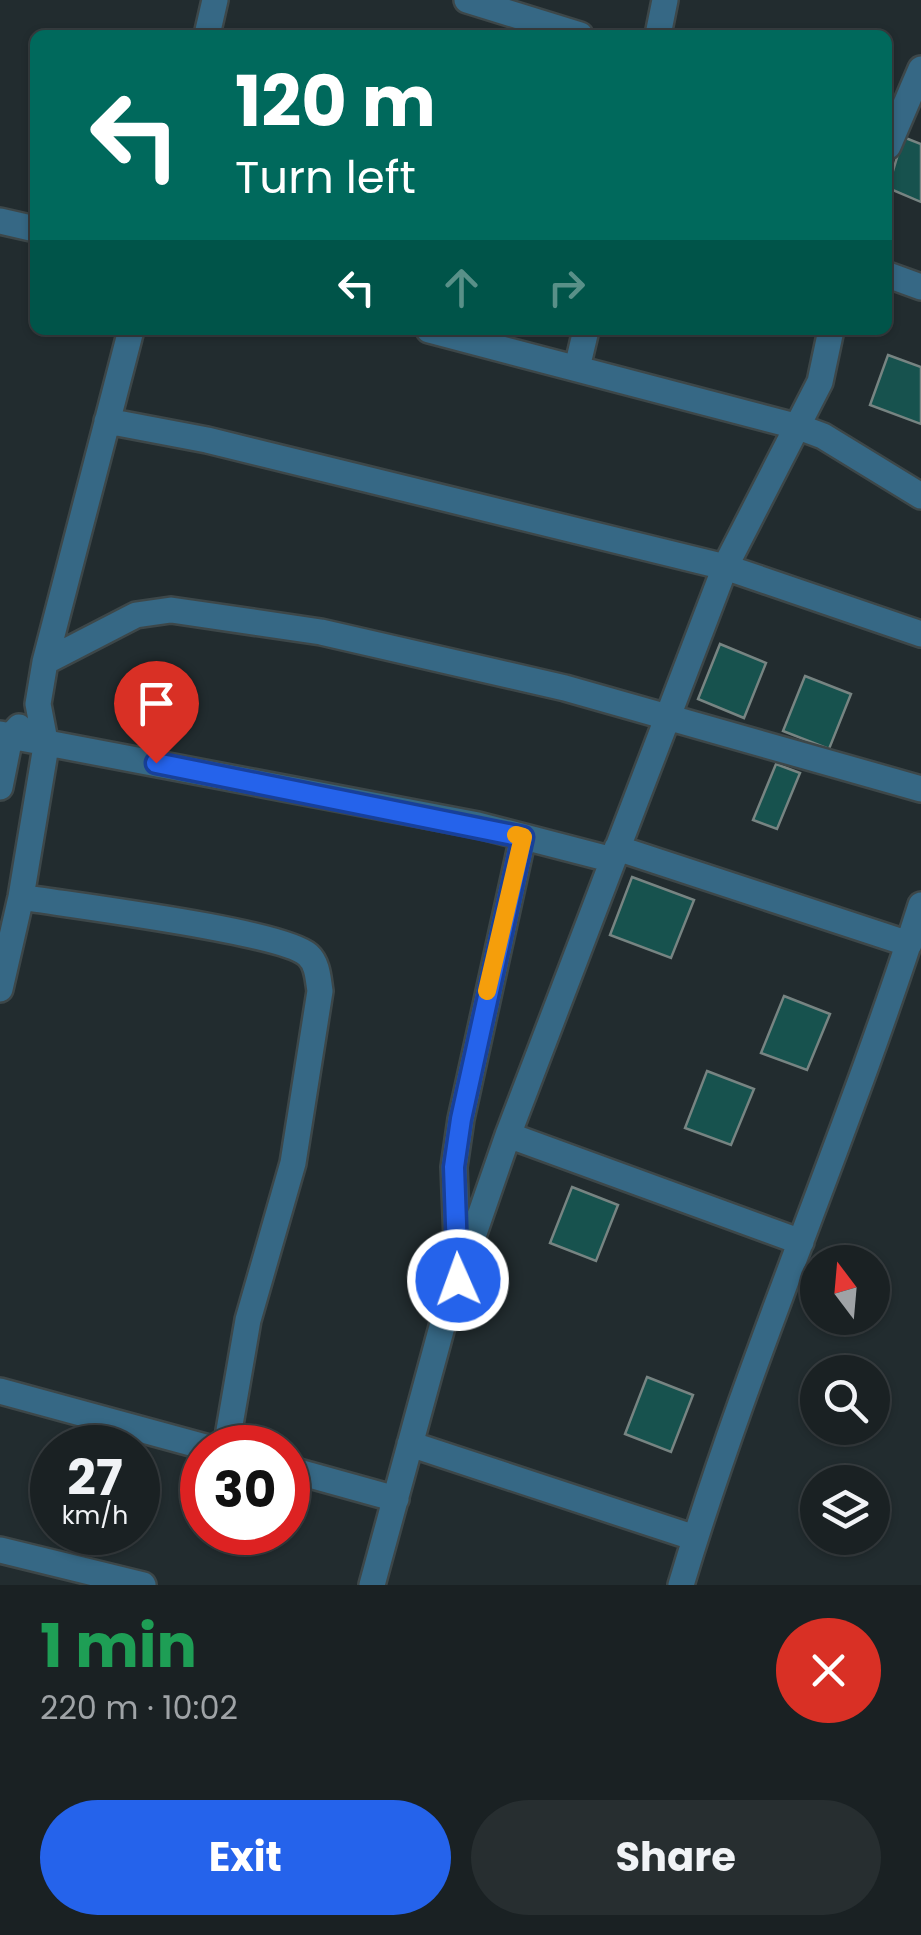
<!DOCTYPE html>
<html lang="en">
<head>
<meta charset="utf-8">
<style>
  :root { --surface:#1a2123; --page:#272e30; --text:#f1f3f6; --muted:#9fa3a6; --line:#383e41; --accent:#2563eb }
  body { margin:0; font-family:Poppins,sans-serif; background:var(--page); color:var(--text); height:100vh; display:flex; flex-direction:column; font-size:38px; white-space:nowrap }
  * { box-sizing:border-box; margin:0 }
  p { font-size:32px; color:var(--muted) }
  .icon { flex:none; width:55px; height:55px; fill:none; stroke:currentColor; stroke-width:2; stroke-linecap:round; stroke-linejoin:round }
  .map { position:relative; height:1585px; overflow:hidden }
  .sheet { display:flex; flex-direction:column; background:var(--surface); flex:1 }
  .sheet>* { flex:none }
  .guide { position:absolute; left:30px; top:30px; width:862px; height:305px; border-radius:15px; box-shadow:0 2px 8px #0004,0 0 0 2px var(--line); background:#00695c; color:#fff; overflow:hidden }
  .needle { width:65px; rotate:344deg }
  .tools { position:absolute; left:800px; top:1245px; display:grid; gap:20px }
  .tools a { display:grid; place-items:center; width:90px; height:90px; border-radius:50%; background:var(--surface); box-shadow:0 2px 8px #0004,0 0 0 2px var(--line); font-size:50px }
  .speed { position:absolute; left:30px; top:1425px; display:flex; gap:20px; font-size:50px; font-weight:700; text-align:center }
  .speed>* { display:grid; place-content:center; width:130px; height:130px; border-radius:50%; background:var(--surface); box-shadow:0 2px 8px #0004,0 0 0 2px var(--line); line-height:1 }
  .speed small { font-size:25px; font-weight:400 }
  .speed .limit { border:15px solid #d22; background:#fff; color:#111 }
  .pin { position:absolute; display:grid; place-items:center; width:85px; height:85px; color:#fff; margin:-102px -42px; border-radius:50% 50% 50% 0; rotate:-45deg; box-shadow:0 0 10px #0007 }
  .pin .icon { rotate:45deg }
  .me { position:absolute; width:110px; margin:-55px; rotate:358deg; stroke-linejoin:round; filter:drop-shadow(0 0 8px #0008) }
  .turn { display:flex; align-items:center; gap:35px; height:210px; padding:0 40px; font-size:45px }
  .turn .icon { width:130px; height:130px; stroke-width:2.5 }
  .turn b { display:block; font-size:70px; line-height:85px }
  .lanes { display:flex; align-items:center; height:95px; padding:0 40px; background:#0003; justify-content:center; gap:50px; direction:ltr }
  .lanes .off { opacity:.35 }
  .round { display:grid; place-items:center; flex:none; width:105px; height:105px; border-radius:52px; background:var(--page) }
  .overview { display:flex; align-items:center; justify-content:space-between; height:170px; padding:0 40px }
  h1 { font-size:60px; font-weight:700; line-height:75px; color:#1e9e55 }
  .cta { display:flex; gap:20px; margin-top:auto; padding:20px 40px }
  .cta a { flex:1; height:115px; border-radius:60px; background:var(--accent); color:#fff; font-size:40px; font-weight:700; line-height:115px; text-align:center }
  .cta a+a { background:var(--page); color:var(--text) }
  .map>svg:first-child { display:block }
  .building { fill:#17524e; stroke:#778482; stroke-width:2.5 }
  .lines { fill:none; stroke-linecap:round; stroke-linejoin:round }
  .minor-casing { stroke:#3d4749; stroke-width:30 }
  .minor { stroke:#366885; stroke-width:25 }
  .route-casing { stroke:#184099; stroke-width:25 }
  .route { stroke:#2563eb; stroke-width:18 }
  .slow { stroke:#f59e0b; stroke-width:18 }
</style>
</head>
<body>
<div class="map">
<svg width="921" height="1585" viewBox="0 0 921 1585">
  <rect width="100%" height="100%" fill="#222c2f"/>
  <path class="building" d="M903 137 921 144V202L888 188Z
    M888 355 921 367V424L870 405Z
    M720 644 766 663 744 718 698 699Z
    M805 676 851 694 829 749 783 731Z
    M776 764 800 773 777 829 753 820Z
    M632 877 694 900 671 958 610 935Z
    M784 996 830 1014 807 1070 761 1053Z
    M707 1071 754 1089 731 1145 685 1128Z
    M572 1187 618 1205 596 1261 550 1243Z
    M647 1377 693 1395 671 1452 625 1434Z"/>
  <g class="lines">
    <defs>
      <path id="minor" d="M467 0 580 35
        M207 35 215 0
        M658 35 665 0
        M888 146 921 69
        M0 221 35 229
        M888 275 921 287
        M429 330 799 427 823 436 921 496
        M577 368 586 330
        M107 421 207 440 725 567 921 634
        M45 662 136 615 171 610 321 632 565 688 921 789
        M0 734 478 825 613 860
        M0 787 10 737 19 727
        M617 848 909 944
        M21 897C68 905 282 931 308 955 318 964 318 979 320 991L293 1163 248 1320 226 1448
        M0 989 21 897 46 746 38 704 45 662 131 330
        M508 1135 801 1242
        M458 1265 454 1167 461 1119 523 837
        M0 1391 209 1448
        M410 1444 695 1538
        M288 1469 396 1499
        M0 1550 143 1585
        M372 1585 443 1323 508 1135 725 567 820 382 831 330
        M681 1585C750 1354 848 1135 921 905"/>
    </defs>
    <use href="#minor" class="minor-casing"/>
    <use href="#minor" class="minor"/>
  </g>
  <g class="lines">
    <defs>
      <path id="route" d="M156 763 523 837 461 1119 454 1167 458 1280"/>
    </defs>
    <use href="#route" class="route-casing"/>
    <use href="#route" class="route"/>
    <path class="slow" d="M487 991 523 837 516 835"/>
  </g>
</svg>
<div class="tools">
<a><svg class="needle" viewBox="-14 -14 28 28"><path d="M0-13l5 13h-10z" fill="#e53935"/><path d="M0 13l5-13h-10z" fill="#9fa3a6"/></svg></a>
<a><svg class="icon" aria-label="search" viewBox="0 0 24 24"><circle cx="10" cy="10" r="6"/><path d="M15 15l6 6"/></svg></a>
<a><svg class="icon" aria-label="layers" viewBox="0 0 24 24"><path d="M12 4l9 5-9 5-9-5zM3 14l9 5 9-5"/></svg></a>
</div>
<div class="speed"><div>27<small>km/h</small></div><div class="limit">30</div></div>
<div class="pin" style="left:156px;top:763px;background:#d93025"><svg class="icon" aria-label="arrive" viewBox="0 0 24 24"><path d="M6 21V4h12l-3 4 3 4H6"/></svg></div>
<svg class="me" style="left:458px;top:1280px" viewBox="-20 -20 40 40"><circle r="17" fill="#2563eb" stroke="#fff" stroke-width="3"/><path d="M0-11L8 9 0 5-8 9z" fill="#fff"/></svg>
<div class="guide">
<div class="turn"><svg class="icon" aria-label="left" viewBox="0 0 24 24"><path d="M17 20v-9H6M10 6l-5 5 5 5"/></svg><div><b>120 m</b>Turn left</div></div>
<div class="lanes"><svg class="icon" aria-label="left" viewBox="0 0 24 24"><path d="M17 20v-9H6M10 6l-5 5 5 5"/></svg><svg class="icon off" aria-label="ahead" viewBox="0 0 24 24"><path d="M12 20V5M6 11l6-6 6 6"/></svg><svg class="icon off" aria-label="right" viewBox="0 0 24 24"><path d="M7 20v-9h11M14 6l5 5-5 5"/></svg></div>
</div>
</div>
<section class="sheet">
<div class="overview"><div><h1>1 min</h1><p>220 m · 10:02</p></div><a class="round" style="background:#d93025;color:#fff"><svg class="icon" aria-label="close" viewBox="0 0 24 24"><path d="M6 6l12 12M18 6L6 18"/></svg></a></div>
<div class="cta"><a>Exit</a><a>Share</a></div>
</section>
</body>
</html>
